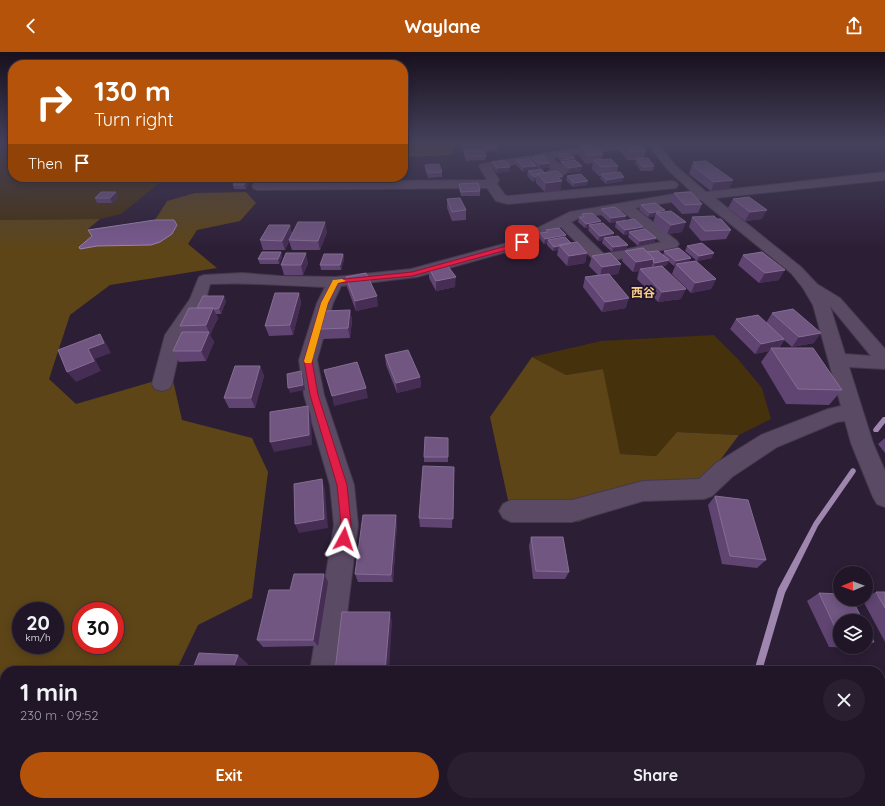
<!DOCTYPE html>
<html lang="en">
<head>
<meta charset="utf-8">
<style>
  :root { --surface:#211628; --page:#291f30; --text:#f1f3f6; --muted:#a29fa8; --line:#3e3545; --accent:#b45309 }
  body { margin:0; font-family:Quicksand,"Noto Sans JP",sans-serif; background:var(--page); color:var(--text); height:100vh; display:flex; flex-direction:column; font-size:15px; white-space:nowrap }
  * { box-sizing:border-box; margin:0 }
  p { font-size:13px; color:var(--muted) }
  .icon { flex:none; width:22px; height:22px; fill:none; stroke:currentColor; stroke-width:2; stroke-linecap:round; stroke-linejoin:round }
  .map { position:relative; flex:1; overflow:hidden }
  .panel { position:absolute; left:0px; top:614px; width:885px; height:140px; display:flex; flex-direction:column; background:var(--surface); border-radius:16px 16px 0 0; box-shadow:0 2px 10px #0003,0 0 0 1px var(--line) }
  .panel>* { flex:none }
  .hud { position:absolute; left:8px; top:8px; width:400px; height:122px; border-radius:16px; box-shadow:0 2px 10px #0003,0 0 0 1px var(--line); background:#b45309; color:#fff; overflow:hidden }
  .needle { width:26px; rotate:269deg }
  .buttons { position:absolute; left:833px; top:514px; display:grid; gap:8px }
  .buttons a { display:grid; place-items:center; width:40px; height:40px; border-radius:50%; background:var(--surface); box-shadow:0 2px 10px #0003,0 0 0 1px var(--line); font-size:20px }
  .speed { position:absolute; left:12px; top:550px; display:flex; gap:8px; font-size:20px; font-weight:700; text-align:center }
  .speed>* { display:grid; place-content:center; width:52px; height:52px; border-radius:50%; background:var(--surface); box-shadow:0 2px 10px #0003,0 0 0 1px var(--line); line-height:1 }
  .speed small { font-size:10px; font-weight:400 }
  .speed .limit { border:6px solid #d22; background:#fff; color:#111 }
  .pin { position:absolute; display:grid; place-items:center; width:34px; height:34px; color:#fff; margin:-17px; border-radius:8px; box-shadow:0 2px 6px #0006 }
  .me { position:absolute; width:44px; margin:-22px; rotate:5deg; stroke-linejoin:round; filter:drop-shadow(0 0 3px #0008) }
  .turn { display:flex; align-items:center; gap:14px; height:84px; padding:0 20px; font-size:18px }
  .turn .icon { width:52px; height:52px; stroke-width:2.5 }
  .turn b { display:block; font-size:28px; line-height:34px }
  .then { display:flex; align-items:center; height:38px; padding:0 20px; background:#0003; gap:8px; font-size:15px }
  .round { display:grid; place-items:center; flex:none; width:42px; height:42px; border-radius:21px; background:var(--page) }
  .overview { display:flex; align-items:center; justify-content:space-between; height:68px; padding:0 20px }
  h1 { font-size:24px; font-weight:700; line-height:30px }
  .action { display:flex; gap:8px; margin-top:auto; padding:8px 20px }
  .action a { flex:1; height:46px; border-radius:24px; background:var(--accent); color:#fff; font-size:16px; font-weight:700; line-height:46px; text-align:center }
  .action a+a { background:var(--page); color:var(--text) }
  header { display:flex; justify-content:space-between; align-items:center; height:52px; padding:0 20px; background:var(--accent); color:#fff; font-size:18px; font-weight:700 }
  .map>svg:first-child { display:block }
  .green { fill:#45310c }
  .forest { fill:#5d4517; fill-rule:evenodd }
  .water { fill:#7a5a8e; stroke:#9f86af }
  .lines { fill:none; stroke-linecap:round; stroke-linejoin:round }
  .stream { fill:#9f86af; fill-rule:evenodd }
  .minor-casing { stroke:#46394d; stroke-width:2 }
  .minor { fill:#5a4a64; fill-rule:evenodd }
  .wall { fill:#604472 }
  .shaded-wall { fill:#452d54 }
  .building { fill:#705681; stroke:#856d94 }
  .route { fill:#e11d48; stroke:#92132f }
  .slow { fill:#f59e0b }
  .labels { text-anchor:middle; dominant-baseline:central; stroke-width:4; stroke-linejoin:round; paint-order:stroke }
  .far-neighbourhood-label { font-size:12px; font-weight:bold; fill:#f6cd87; stroke:#23152b }
</style>
</head>
<body>
<header><svg class="icon" aria-label="back" viewBox="0 0 24 24"><path d="M15 5l-7 7 7 7"/></svg>Waylane<svg class="icon" aria-label="share" viewBox="0 0 24 24"><path d="M12 15V3M7 8l5-5 5 5M5 13v7h14v-7"/></svg></header>
<div class="map">
<svg width="885" height="754" viewBox="0 0 885 754">
  <rect width="100%" height="100%" fill="#2c1e35"/>
  <path class="green" d="M9 91H13V125H167L121 162 100 167 0 168V96Z
    M714 283 738 307 762 336 771 367 739 383 677 380 656 404 619 402 603 317 566 323 532 305 601 289Z"/>
  <path class="forest" d="M403 91H454L452 103 403 105Z
    M255 125H331V129L255 128Z
    M246 140 256 151 240 169 197 178 188 192 217 216 110 233 70 263 49 327 76 352 172 324 182 368 252 386 268 420 252 546 198 573 176 619H5V749H131V754H0V168L100 167 88 177 92 184 79 194 80 197 97 194 151 193 174 168H155L167 149 195 141ZM21 559H55V593H21ZM81 559H115V593H81Z
    M532 305 566 323 603 317 620 402 656 404 677 380 739 383 693 444 644 445 578 470 508 448 490 365Z"/>
  <path class="water" d="M155 168H174L177 173 172 182 160 190 151 193 97 194 80 197 79 195 92 184 88 178Z"/>
  <g class="lines">
    <path class="stream" d="M883 365H885V371L878 380H874L873 378 874 376Z
      M853 416 855 417 856 419 855 421 818 474 785 541 762 619H754L778 537 814 470 851 417Z
      M752 749H762V754H752Z"/>
    <defs>
      <path id="minor" d="M622 91H658L676 114 706 140 885 120V128L715 146 801 215 817 232 840 246 885 297V317L849 315 873 391 885 419V455L877 452 873 445 851 391 845 369 837 370 777 395 732 425 712 444 704 447 643 449 572 470H511L503 466 499 459 503 452 511 448H572L643 429 699 427 716 411 761 383 828 357 841 354 813 253 803 236 791 221 701 148 689 147 635 156 677 189 679 192 677 195 672 196 601 211 596 210 561 175 517 197 417 225 341 234 333 251 317 308 324 343 354 433 358 473 340 619H310L334 473 330 433 304 343 299 308 317 251 325 235C287 234 249 230 210 232L206 247 183 283 172 332 169 337 162 339 155 337 152 332 165 283 190 247 199 225 204 223 242 221 280 224 335 225 411 217 507 191 570 160 691 139 668 118 650 95 583 101 553 106 567 120 565 122 552 124 548 123 546 121 548 119 552 118 543 108 492 116 499 128 497 132 505 143 508 144 672 129 676 130 678 133 676 136 508 152 496 149 487 136 258 138 254 137 252 134 254 131 258 130 487 128 479 114 481 112 583 95ZM622 159 661 190 604 202 571 170 579 166ZM830 254 871 304 845 302Z
        M277 749H311L310 754H276Z"/>
    </defs>
    <use href="#minor" class="minor-casing"/>
    <use href="#minor" class="minor"/>
  </g>
  <path class="wall" d="M462 91H481V98L486 104 485 108 466 109 464 103V100L462 94Z
    M483 91H495L497 95 496 99 485 100 482 94Z
    M578 91H595L594 94 603 102 601 108 618 114 617 121 623 129 606 132 600 126 601 124H599L592 117 593 111 586 112 579 103 580 94H581Z
    M608 91H639L646 99 644 106 654 114 653 119H641L635 111 636 108H627L619 97 621 92 610 93Z
    M558 102 575 106 574 108 581 119 568 121 560 114 561 110 557 106Z
    M532 106 550 115 539 117 536 114 523 120 516 113V108L532 110Z
    M492 110 510 119 497 121 492 114Z
    M693 110 733 128 729 137 711 139 689 122Z
    M425 113 442 120V125L428 126 425 118Z
    M528 119 545 121 563 124 560 138 545 140 536 131V129L533 130 527 124Z
    M567 124 587 133 573 135 566 128Z
    M250 130 246 137H234L233 133Z
    M459 132 480 139V144H461L459 137Z
    M116 140 118 145 112 151H97L95 146Z
    M674 141 702 152 698 161 682 162 671 150Z
    M447 147 466 158V168L452 169 447 156Z
    M733 147 762 167 745 169 728 156Z
    M641 153 664 160 682 180 667 182 653 171 655 164 648 165 639 158Z
    M601 157 626 164 625 168 642 178 656 186 654 191 638 194 628 185 629 182 624 183 615 175 616 170 610 171 600 162Z
    M582 162 601 169V172L626 198 612 200 602 191 603 188 598 189 588 178 589 176H585L578 170 579 165H581Z
    M692 165 717 167 731 178 726 187 701 189 689 175Z
    M290 173 292 182 327 180 320 198H292L289 189 285 198H263L260 188Z
    M546 178 566 186 571 191 587 201 585 211 567 214 557 203 558 198 553 199 547 193V191L544 192 539 186 540 181 545 180Z
    M687 194 712 206 697 209 685 199Z
    M625 199 647 200 663 203 664 199 690 210 716 227 711 237 691 241 672 222 675 214H674L668 209 667 213 663 214 681 247 658 250 637 227 639 219 633 220 622 209Z
    M281 200 282 205 279 212H260L258 207Z
    M343 202 344 207 341 218H321L320 213Z
    M743 203 779 228 759 231 738 213Z
    M592 204 621 212 618 222 610 223 626 256 602 260 583 235 585 225 598 223 589 214Z
    M308 211 303 223H284L281 213Z
    M429 216 455 235 436 239 429 226Z
    M346 225 378 254 356 259 347 235Z
    M299 241 301 251 293 283 269 284 265 274Z
    M226 249 221 262H216L218 266 210 283 214 290 206 309 179 310 173 299 184 280 180 274 197 256Z
    M350 258 352 268 350 286 323 287 321 277Z
    M772 261 814 291 792 295 784 288 779 296 842 338 829 353 786 352 761 310 769 299 755 302 730 277 736 267 766 271Z
    M385 303 420 325 421 335 397 341 386 313Z
    M260 314 264 324 255 356H229L224 346Z
    M448 386V410H424V405Z
    M885 386V401L878 392Z
    M454 415 452 476 420 475 419 466Z
    M715 444 766 508 757 516 722 512 708 453Z
    M397 471 393 530H358L355 522Z
    M531 485 569 520 565 527H533L529 494Z
    M328 530 318 594 263 595 257 588 290 538Z
    M876 540H885V590L862 547H866V545Z
    M819 541 840 569V595H863L860 596 829 595 807 549Z
    M866 574 874 590 866 594Z"/>
  <path class="shaded-wall" d="M583 91H595L594 94 582 95Z
    M611 91H621V92L610 93Z
    M575 106 574 111 563 112 564 108Z
    M550 111V115L539 117 540 112Z
    M536 114 535 118 523 120V115Z
    M582 114 581 119 568 121 569 116Z
    M510 115V119L497 121V116Z
    M563 124 560 138 545 140 546 131 558 125Z
    M249 125 250 130 246 137 244 133Z
    M534 125H536V129L533 130Z
    M624 125 623 129 606 132 607 128Z
    M733 128 729 137 711 139 714 130Z
    M588 129 587 133 573 135 574 131Z
    M116 140 118 145 112 151 110 146Z
    M665 158 663 163 656 161 655 164 648 165 650 161Z
    M767 158 762 167 745 169 750 160Z
    M626 164 625 169 610 171 611 166Z
    M601 169 600 174 589 173V176H585L586 172Z
    M325 170 327 180 320 198 318 189Z
    M686 170 682 180 667 182 671 173Z
    M290 173 292 182 285 198 282 189Z
    M643 175 641 180H629V182L624 183 625 178Z
    M614 181 612 186H604L603 188 598 189 600 184Z
    M566 183 565 188H548L547 191 544 192 545 187Z
    M656 186 654 191 638 194 640 189Z
    M628 193 626 198 612 200 613 195Z
    M559 194 558 198 553 199 554 195Z
    M281 200 282 205 279 212 278 207Z
    M306 201 308 211 303 223 301 213Z
    M587 201 585 211 567 214 569 204Z
    M714 201 712 206 697 209 699 204Z
    M343 202 344 207 341 218 340 213Z
    M691 206 689 211 676 212 675 214H674L676 209Z
    M654 207 651 217H640L639 219 633 220 636 210Z
    M669 208 667 213 653 216 655 211Z
    M621 212 618 222 600 225 602 215Z
    M785 218 779 228 759 231 765 221Z
    M456 225 455 235 436 239V229Z
    M716 227 711 237 691 241 695 231Z
    M686 237 681 247 658 250 662 240Z
    M299 241 301 251 293 283 290 273Z
    M224 244 226 249 221 262 219 256Z
    M377 244 378 254 356 259 355 249Z
    M629 246 626 256 602 260 605 250Z
    M213 256 218 266 210 283 214 290 206 309 201 299 209 280 206 273Z
    M350 258 352 268 350 286 348 276Z
    M821 281 814 291 792 295 799 285Z
    M100 282 107 293 111 301 95 307 101 319 76 330 67 320Z
    M784 287 777 298 771 296 769 299 755 302 761 292Z
    M260 314 264 324 255 356 251 346Z
    M301 319 303 324 305 338 290 341 288 336Z
    M420 325 421 335 397 341 396 331Z
    M366 336 368 346 334 354 332 344Z
    M308 354 311 364 312 393 274 400 270 390Z
    M322 427 325 437 328 476 299 481 295 472Z
    M396 463 397 471 393 530 391 523Z
    M324 522 328 530 318 594 313 588Z
    M390 560 392 570 389 619H385Z
    M238 603 248 612 245 619H232Z"/>
  <path class="building" d="M464 91H481L482 92H465Z
    M483 91H495L497 95 485 96Z
    M623 91H639L646 99 630 100Z
    M594 93 603 102 588 103 580 94Z
    M483 98 486 104 466 105 464 99Z
    M568 101 575 106 564 108 558 102Z
    M543 104 550 111 540 112 532 106Z
    M636 106H648L654 114 643 115Z
    M529 107 536 114 523 115 516 108Z
    M611 107 618 114 601 115 594 108Z
    M505 108 510 115 497 116 492 110Z
    M575 108 582 114 569 116 561 110Z
    M706 109 733 128 714 130 692 113H697L693 110Z
    M439 112 442 120 428 121 425 113Z
    M541 117 545 121 537 122 536 125H534L528 119Z
    M557 119 563 124 558 125 562 129 546 131 537 122Z
    M620 120 624 125 607 128 601 122Z
    M581 122 588 129 574 131 567 124Z
    M237 125H249L244 133H233Z
    M478 131 480 139 461 140 459 132Z
    M101 140H116L110 146H95Z
    M691 140 702 152 685 153 674 141Z
    M749 145 767 158 750 160 733 147Z
    M460 146 466 158 452 160 447 147Z
    M655 151 665 158 650 161 641 153Z
    M615 155 626 164 611 166 601 157Z
    M671 159 686 170 671 173 656 161Z
    M592 161 601 169 586 172 579 165H584L582 162Z
    M714 164 717 167H721L731 178 705 179 692 165Z
    M634 167 643 175 625 178 616 170Z
    M298 170H325L318 189 289 188Z
    M603 171 614 181 600 184 589 173Z
    M269 173H290L282 189 260 188Z
    M559 176 566 183 545 187 540 181 548 180 546 178Z
    M645 177 656 186 640 189 629 180Z
    M618 184 628 193 613 195 604 186Z
    M565 185 571 191 554 195 548 188Z
    M577 190 587 201 569 204 559 193Z
    M702 191 714 201 699 204 687 194Z
    M643 196 654 207 636 210 625 199Z
    M679 196 691 206 676 209 664 199Z
    M658 199 669 208 655 211 653 210 654 207 647 200Z
    M262 200H281L278 207H258Z
    M762 200 785 218 765 221 743 203Z
    M286 201H306L301 213H281Z
    M610 201 621 212 602 215 592 204Z
    M324 202H343L340 213H320Z
    M696 209 716 227 695 231 676 212Z
    M447 213 456 225 436 229 429 216Z
    M662 214 686 237 662 240 640 217Z
    M366 221 377 244 355 249 346 225Z
    M609 222 629 246 605 250 585 225Z
    M275 241H299L290 273 265 274Z
    M203 244H224L219 256 214 257 213 256H197Z
    M189 256H213L206 273 180 274Z
    M793 257 821 281 799 285 772 261Z
    M350 258 348 276 321 277 324 259Z
    M758 263 784 287 761 292 736 267Z
    M182 280H209L201 299H173Z
    M100 282 104 291 88 297 94 309 67 320 58 298Z
    M771 296H813L842 338 798 337Z
    M408 298 420 325 396 331 385 303Z
    M357 310 366 336 332 344 324 318Z
    M235 314H260L251 346H224Z
    M301 319 303 333 288 336 287 322Z
    M308 354 309 383 270 390V360Z
    M425 385 448 386V405H424Z
    M423 414 454 415 453 467 419 466Z
    M322 427 324 467 295 472 294 432Z
    M715 444 748 448 766 508 730 504Z
    M363 463H396L391 523 355 522Z
    M531 485H563L569 520 536 519Z
    M294 522H324L313 588H257L269 538H290Z
    M876 540H885V556Z
    M819 541 840 542V547H852L863 569H840V586Z
    M342 560H390L385 619H335Z
    M866 574 874 590H866Z
    M199 601 238 603 232 619H192Z"/>
  <linearGradient id="sky" x2="0" y2="1"><stop stop-color="#18101d"/><stop offset="0.46" stop-color="#45415c"/><stop offset="1" stop-color="#45415c" stop-opacity="0"/></linearGradient>
  <rect width="885" height="197" fill="url(#sky)"/>
  <path class="route" d="M519 188 525 190 514 196 412 224 338 231 328 251 312 308 318 343 347 433 351 472 348 491 344 492 340 491 338 487 341 472 337 433 310 343 304 308 321 251 332 230 335 228 412 220 510 193Z"/>
  <path class="slow" d="M342 227 346 229 338 231 328 251 312 309 311 311H305L304 309 321 251 333 228Z"/>
  <g class="labels">
    <g class="far-neighbourhood-label">
      <text x="643" y="240">西谷</text>
    </g>
  </g>
</svg>
<div class="buttons">
<a><svg class="needle" viewBox="-14 -14 28 28"><path d="M0-13l5 13h-10z" fill="#e53935"/><path d="M0 13l5-13h-10z" fill="#a29fa8"/></svg></a>
<a><svg class="icon" aria-label="layers" viewBox="0 0 24 24"><path d="M12 4l9 5-9 5-9-5zM3 14l9 5 9-5"/></svg></a>
</div>
<div class="speed"><div>20<small>km/h</small></div><div class="limit">30</div></div>
<div class="pin" style="left:522px;top:190px;background:#d93025"><svg class="icon" aria-label="arrive" viewBox="0 0 24 24"><path d="M6 21V4h12l-3 4 3 4H6"/></svg></div>
<svg class="me" style="left:344px;top:487px" viewBox="-20 -20 40 40"><path d="M0-17L14 15 0 8-14 15z" fill="#e11d48" stroke="#fff" stroke-width="4"/></svg>
<div class="hud">
<div class="turn"><svg class="icon" aria-label="right" viewBox="0 0 24 24"><path d="M7 20v-9h11M14 6l5 5-5 5"/></svg><div><b>130 m</b>Turn right</div></div>
<div class="then">Then<svg class="icon" aria-label="arrive" viewBox="0 0 24 24"><path d="M6 21V4h12l-3 4 3 4H6"/></svg></div>
</div>
<section class="panel">
<div class="overview"><div><h1>1 min</h1><p>230 m · 09:52</p></div><a class="round"><svg class="icon" aria-label="close" viewBox="0 0 24 24"><path d="M6 6l12 12M18 6L6 18"/></svg></a></div>
<div class="action"><a>Exit</a><a>Share</a></div>
</section>
</div>
</body>
</html>
